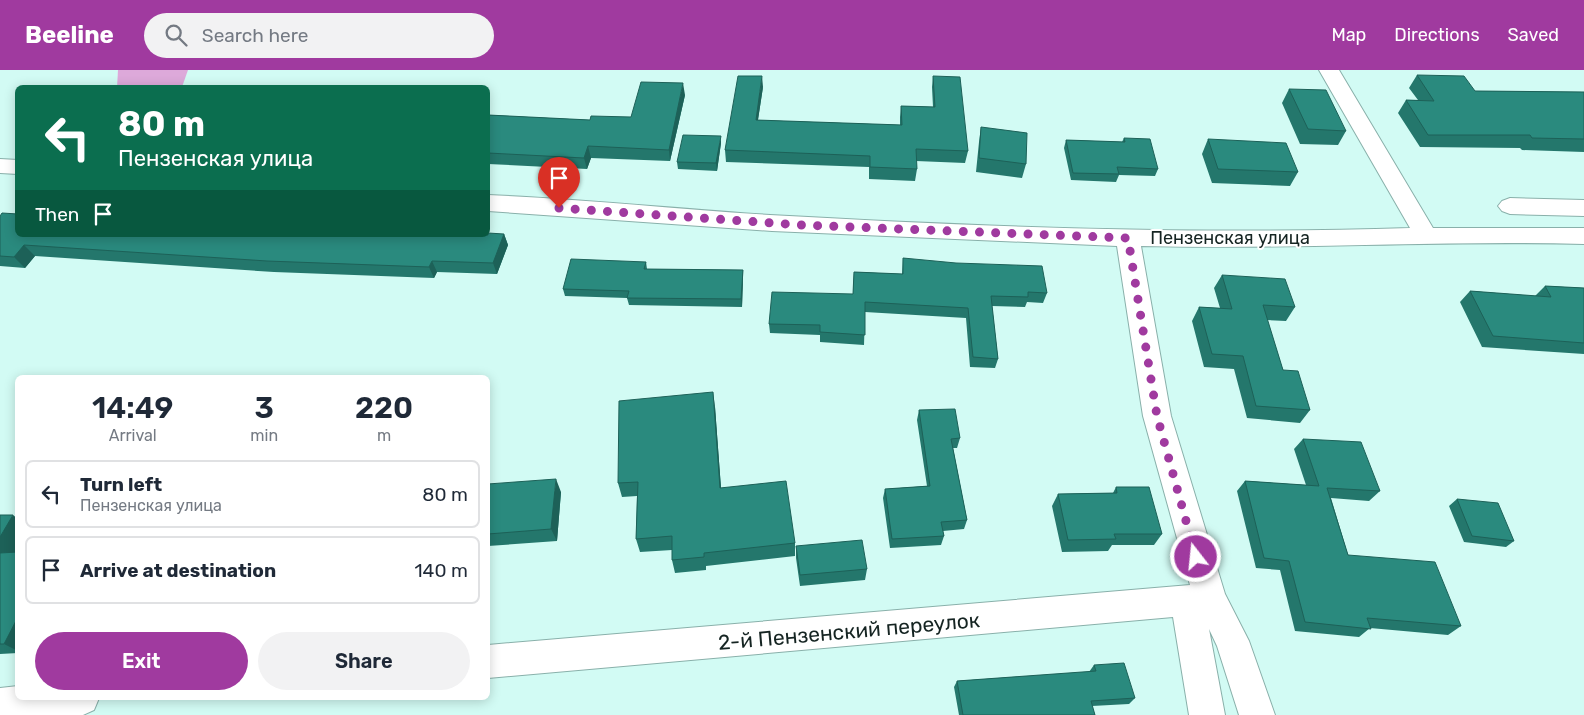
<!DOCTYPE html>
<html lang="en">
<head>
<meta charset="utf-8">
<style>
  :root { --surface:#fff; --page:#f2f2f3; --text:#1f2937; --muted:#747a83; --line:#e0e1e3; --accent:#a03a9f }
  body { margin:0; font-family:Rubik,sans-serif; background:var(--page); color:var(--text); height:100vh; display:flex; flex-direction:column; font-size:19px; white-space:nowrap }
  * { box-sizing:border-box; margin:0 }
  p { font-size:16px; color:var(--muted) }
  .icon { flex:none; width:28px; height:28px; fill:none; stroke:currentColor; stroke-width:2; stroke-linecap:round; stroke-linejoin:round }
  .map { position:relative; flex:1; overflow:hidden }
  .details { position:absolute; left:15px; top:305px; width:475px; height:325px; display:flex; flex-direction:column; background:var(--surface); border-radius:8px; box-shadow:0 2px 12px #0003 }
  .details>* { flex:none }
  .hud { position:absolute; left:15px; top:15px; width:475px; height:152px; border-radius:8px; box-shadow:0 2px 12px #0003; background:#0b6e4f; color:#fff; overflow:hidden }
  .pin { position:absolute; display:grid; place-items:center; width:42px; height:42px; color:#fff; margin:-51px -21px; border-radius:50% 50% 50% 0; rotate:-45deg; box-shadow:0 0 5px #0007 }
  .pin .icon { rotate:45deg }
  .me { position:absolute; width:55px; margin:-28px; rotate:344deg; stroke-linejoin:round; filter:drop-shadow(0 0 4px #0008) }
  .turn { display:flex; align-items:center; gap:18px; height:105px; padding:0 20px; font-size:22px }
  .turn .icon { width:65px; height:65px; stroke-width:2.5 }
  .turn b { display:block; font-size:35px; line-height:42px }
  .then { display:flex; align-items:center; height:48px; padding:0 20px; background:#0003; gap:10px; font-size:19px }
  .eta { display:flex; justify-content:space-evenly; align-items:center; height:85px; text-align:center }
  .eta b { font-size:30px; font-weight:600; line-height:35px }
  .primary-button { display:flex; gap:10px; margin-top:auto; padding:10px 20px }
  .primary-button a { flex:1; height:58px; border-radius:30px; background:var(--accent); color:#fff; font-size:20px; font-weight:600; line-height:58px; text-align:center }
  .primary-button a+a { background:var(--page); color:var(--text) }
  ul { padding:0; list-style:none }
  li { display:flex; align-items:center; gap:15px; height:68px; margin:0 10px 8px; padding:0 10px; border:2px solid var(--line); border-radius:8px }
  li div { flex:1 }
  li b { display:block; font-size:19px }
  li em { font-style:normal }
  header { display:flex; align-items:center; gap:30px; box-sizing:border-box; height:70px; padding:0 25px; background:var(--accent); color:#fff }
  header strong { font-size:24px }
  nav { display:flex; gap:28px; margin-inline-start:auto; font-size:18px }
  .search { width:350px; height:45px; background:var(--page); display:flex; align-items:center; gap:12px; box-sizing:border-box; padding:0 18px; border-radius:28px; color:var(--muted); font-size:19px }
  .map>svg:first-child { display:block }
  .green { fill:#dda9da }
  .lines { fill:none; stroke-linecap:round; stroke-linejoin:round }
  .minor-casing { stroke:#89b0aa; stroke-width:2 }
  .minor { fill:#fff; fill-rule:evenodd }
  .wall { fill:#24776c }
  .shaded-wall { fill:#1d6158 }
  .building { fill:#2a8a7e; stroke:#1d6158 }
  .route { stroke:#a03a9f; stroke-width:9; stroke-dasharray:0 16.2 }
  .labels { text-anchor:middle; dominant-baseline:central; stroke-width:4; stroke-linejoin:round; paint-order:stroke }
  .street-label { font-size:18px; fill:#152422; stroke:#fff }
  .near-street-label { font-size:21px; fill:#152422; stroke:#fff }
</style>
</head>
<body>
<header>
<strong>Beeline</strong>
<div class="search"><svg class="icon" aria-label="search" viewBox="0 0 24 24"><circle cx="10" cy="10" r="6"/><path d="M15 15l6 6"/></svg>Search here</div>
<nav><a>Map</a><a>Directions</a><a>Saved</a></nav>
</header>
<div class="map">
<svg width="1584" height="645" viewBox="0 0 1584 645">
  <rect width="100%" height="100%" fill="#d2fbf4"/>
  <path class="green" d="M118 0H188L182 17 117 18Z"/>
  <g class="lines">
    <defs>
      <path id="minor" d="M1319 0H1339L1433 158H1584V174C1436 170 1289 180 1141 176L1171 346 1225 524 1249 571 1275 645H1239L1217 576 1209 559 1225 645H1189L1173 547 488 608V575L1190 515 1143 346 1117 176 772 161 488 141V125C582 129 676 139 770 145 983 157 1197 165 1410 158Z
        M0 89 18 90V104L0 103Z
        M1510 128 1584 130V146L1510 144 1502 141 1498 136 1502 131Z
        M18 616V628H99L94 640 83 645H0V618Z"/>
    </defs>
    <use href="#minor" class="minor-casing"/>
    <use href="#minor" class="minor"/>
  </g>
  <path class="wall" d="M1417 5 1475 21 1584 22V82L1522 80 1520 78 1420 77 1398 43 1406 30H1418L1409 18Z
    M933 6 968 81 965 93 916 91 917 99 915 111 869 109V97L726 92 725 80 763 17 758 50 900 55V47L901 36 933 37 932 17Z
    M1289 19 1346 61 1338 75 1300 74 1282 33Z
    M685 25 670 91 591 88 587 99 488 94V45L590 50 631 47Z
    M981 57 1026 94 1022 108 976 102 979 72Z
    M1124 68 1158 99 1155 106 1119 105 1116 112 1071 110 1064 78 1066 70 1122 72Z
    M1208 69 1298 102 1290 116 1212 113 1202 84Z
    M721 73 717 101 678 99 677 92Z
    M0 146 18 165 504 164 508 175 497 204 437 202 434 208 274 202 35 186 25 198 0 196Z
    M903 188 1047 223 1043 233 1027 232 1025 237 992 236 998 289 995 298 970 297 966 248 865 242 864 275 820 272V265L770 263 769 254 853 224 854 202 902 204Z
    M646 192 647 199 743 200V207L742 237 629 235 627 228 565 226 563 219Z
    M1222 205 1295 237 1286 251 1267 250 1283 300 1310 340 1300 353 1247 348 1234 299 1204 297 1192 251 1199 237 1220 238 1214 218Z
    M1545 216 1584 218V284L1482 277 1460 232 1470 221 1535 226Z
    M715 337 721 418 795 473V486L706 496V500L675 503 672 490V480L640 482 636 469 637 426 622 427 618 413Z
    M919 340 960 368 957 378H953L967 450 964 459 943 461 944 466 941 475 890 478 883 428 885 419 927 416 917 350Z
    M1303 369 1380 421 1369 431 1331 428 1348 485 1461 556 1448 565 1370 558 1359 567 1295 561 1280 500 1256 498 1237 421 1245 411 1306 415 1294 379Z
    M488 414 561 422 557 471 488 476Z
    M1116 417 1162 464 1154 475H1112L1108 481 1062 482 1052 436 1058 424 1113 423Z
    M1457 429 1514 471 1506 477 1464 472 1449 436Z
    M0 445 18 449V477L14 482H18V583L0 584Z
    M796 476 867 499 865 510 800 516 796 488Z
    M1094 595 1135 628 1129 634 1092 636 1095 645H959L954 617 957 611 1089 602Z"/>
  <path class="shaded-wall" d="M762 6 763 17 756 62V50Z
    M683 13 685 25 670 91 669 80Z
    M721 66V73L717 101 716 93Z
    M588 76 591 88 587 99 584 88Z
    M504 164 508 175 497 204 493 193Z
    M24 175 35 186 25 198 14 187Z
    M432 191 437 202 434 208 429 197Z
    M743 200V207L742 237 741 229Z
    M713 322 715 337 722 432 720 418Z
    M556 409 561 422 557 471 551 459Z
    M13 445 18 449V477L8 494 0 489V467Z
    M18 547V581L4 574Z"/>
  <path class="building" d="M1417 5 1464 6 1475 21 1584 22V69L1532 68 1530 65H1428L1406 30 1434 31Z
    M738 6H762L756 50 902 55 901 36 935 37 933 6 960 7 968 81 916 79 917 99 870 97V86L725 80Z
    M641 12 683 13 669 80 588 76 584 88 488 83V45L590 50 591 46 631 47Z
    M1289 19 1326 20 1346 61 1308 59Z
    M981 57 1027 63 1026 94 979 88Z
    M683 65 721 66 716 93 677 92Z
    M1124 68 1150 69 1158 99 1117 97 1119 104 1073 103 1066 70 1125 72Z
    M1208 69 1286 73 1298 102 1218 99Z
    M2 143 18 144V165H488V163L504 164 493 193 432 191 429 197 267 191 24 175 14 187 0 186V146Z
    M903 188 956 193 1042 196 1047 223 1028 222V227L991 226 998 289 973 287 968 238 865 232V265L820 262V255L769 254 772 222 853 224 854 202 903 204Z
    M571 189 646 192 644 199 743 200 741 229 627 228 629 221 563 219Z
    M1222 205 1285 209 1295 237 1263 235 1283 300 1298 301 1310 340 1256 336 1243 286 1212 284 1199 237 1232 239Z
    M1545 216 1584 218V273L1493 266 1470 221 1551 227Z
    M713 322 720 418 786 411 795 473 704 483V487L672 490V466L636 469 638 412 618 413 619 331Z
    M955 339 960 368 951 369 967 450 941 452 944 466 892 469 885 419 930 416 919 340Z
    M1303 369 1361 372 1380 421 1327 418 1348 485 1435 492 1461 556 1367 548 1371 559 1305 552 1289 491 1264 488 1245 411 1319 416Z
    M556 409 551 459 488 464V414Z
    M1116 417H1149L1162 464H1114L1116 469 1068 470 1058 424 1117 423Z
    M1457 429 1498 433 1514 471 1472 466Z
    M0 445H13L0 467Z
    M862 470 867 499 800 505 796 476Z
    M18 482V547L4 574H0V483Z
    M1124 593 1135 628 1091 631 1095 645H963L957 611 1096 601 1094 595Z"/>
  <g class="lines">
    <path class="route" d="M559 138 801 155 1128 168 1157 346 1196 487"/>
  </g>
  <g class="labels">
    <g class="street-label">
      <text x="1230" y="168">Пензенская улица</text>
    </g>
    <g class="near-street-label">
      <text transform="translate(849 561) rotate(-5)">2-й Пензенский переулок</text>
    </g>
  </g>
</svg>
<div class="pin" style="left:559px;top:138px;background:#d93025"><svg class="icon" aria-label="arrive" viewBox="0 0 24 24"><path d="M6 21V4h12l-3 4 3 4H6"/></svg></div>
<svg class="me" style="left:1196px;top:487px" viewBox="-20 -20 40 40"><circle r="17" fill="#a03a9f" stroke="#fff" stroke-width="3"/><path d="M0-11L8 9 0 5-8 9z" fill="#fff"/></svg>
<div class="hud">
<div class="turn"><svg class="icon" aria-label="left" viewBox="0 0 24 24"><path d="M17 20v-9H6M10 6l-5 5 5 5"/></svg><div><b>80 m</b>Пензенская улица</div></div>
<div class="then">Then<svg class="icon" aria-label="arrive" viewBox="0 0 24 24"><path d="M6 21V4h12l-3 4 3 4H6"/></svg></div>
</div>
<section class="details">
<div class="eta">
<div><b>14:49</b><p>Arrival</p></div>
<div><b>3</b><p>min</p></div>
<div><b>220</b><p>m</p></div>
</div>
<ul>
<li><svg class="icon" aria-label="left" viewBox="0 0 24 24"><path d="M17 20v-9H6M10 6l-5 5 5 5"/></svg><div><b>Turn left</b><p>Пензенская улица</p></div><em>80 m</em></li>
<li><svg class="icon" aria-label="arrive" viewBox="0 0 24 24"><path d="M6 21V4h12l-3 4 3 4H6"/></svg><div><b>Arrive at destination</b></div><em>140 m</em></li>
</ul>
<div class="primary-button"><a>Exit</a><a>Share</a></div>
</section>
</div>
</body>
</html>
